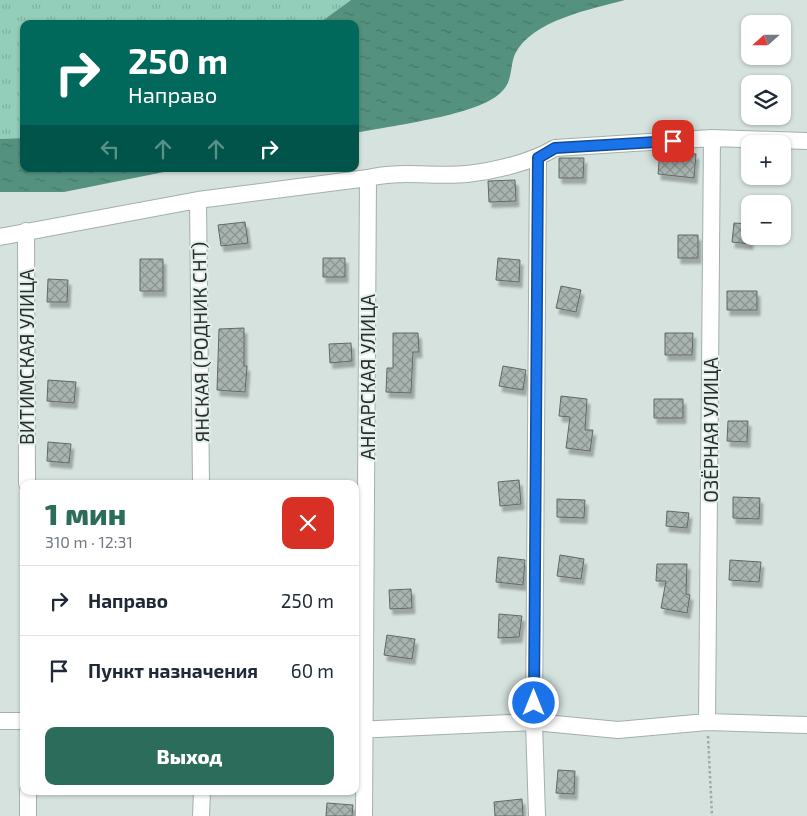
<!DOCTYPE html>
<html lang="ru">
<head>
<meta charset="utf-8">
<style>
  :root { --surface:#fff; --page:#f6f6f7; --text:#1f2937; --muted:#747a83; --line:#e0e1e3; --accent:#2c6c5a }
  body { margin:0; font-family:"Exo 2",sans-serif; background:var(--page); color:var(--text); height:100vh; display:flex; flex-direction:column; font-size:19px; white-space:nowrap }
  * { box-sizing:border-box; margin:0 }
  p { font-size:16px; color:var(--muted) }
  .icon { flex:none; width:28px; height:28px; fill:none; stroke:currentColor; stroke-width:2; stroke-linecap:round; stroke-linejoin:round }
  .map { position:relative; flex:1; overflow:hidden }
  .side { position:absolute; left:20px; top:480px; width:339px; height:315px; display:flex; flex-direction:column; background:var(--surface); border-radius:10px; box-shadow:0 1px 4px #0004 }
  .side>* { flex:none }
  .hud { position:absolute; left:20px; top:20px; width:339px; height:152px; border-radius:10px; box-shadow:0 1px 4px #0004; background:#00695c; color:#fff; overflow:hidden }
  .needle { width:32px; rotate:249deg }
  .fabs { position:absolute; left:741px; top:15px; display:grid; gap:10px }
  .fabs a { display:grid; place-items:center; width:50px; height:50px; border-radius:10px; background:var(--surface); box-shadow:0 1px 4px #0004; font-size:25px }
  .pin { position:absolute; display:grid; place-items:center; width:42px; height:42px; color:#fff; margin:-21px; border-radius:10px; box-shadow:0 2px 8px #0006 }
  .me { position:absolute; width:55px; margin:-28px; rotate:0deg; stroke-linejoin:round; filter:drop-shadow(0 0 4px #0008) }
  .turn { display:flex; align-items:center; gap:18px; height:105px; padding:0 25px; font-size:22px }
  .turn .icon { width:65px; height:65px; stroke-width:2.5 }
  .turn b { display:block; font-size:35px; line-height:42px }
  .lanes { display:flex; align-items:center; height:48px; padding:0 25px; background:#0003; justify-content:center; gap:25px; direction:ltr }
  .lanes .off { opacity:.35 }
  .round { display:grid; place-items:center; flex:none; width:52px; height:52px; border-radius:10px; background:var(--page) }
  .head { display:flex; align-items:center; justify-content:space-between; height:85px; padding:0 25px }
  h1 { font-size:30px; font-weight:800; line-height:38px; color:var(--accent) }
  .cta { display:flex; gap:10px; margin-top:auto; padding:10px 25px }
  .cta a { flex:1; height:58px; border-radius:10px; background:var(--accent); color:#fff; font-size:20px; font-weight:800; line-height:58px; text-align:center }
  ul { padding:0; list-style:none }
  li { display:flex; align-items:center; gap:15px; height:70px; padding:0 25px; border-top:1px solid var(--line) }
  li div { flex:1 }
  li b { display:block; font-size:19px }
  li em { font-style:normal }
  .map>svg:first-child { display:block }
  .grass { fill:url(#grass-tufts) }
  .water { fill:url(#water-ripples) }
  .building { fill:url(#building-cross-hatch); stroke:#606a66; filter:url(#shadow) }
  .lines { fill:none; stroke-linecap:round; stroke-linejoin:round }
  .minor-casing { stroke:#a4afab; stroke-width:18 }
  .path { stroke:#a0a9a6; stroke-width:2.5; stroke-dasharray:2.5 2.5; stroke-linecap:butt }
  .minor { stroke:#fff; stroke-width:16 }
  .route-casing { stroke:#114b97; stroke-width:12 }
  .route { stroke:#1a73e8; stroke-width:9 }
  .labels { text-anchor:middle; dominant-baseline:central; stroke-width:4; stroke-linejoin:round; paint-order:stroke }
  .street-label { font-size:19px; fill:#282c2b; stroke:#e3efeb }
</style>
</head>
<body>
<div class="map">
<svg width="807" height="816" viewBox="0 0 807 816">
  <defs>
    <pattern id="grass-tufts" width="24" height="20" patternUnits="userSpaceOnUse" patternTransform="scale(1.25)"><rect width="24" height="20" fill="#92ceba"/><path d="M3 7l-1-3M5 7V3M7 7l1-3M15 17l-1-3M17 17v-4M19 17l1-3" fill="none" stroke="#7eb1a0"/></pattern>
    <pattern id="water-ripples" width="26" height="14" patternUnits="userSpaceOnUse" patternTransform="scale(1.25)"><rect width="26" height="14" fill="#54927f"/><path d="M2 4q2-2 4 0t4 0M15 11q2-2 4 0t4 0" fill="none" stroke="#467768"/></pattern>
    <pattern id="building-cross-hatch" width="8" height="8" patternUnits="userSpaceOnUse" patternTransform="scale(1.25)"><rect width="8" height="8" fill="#a9b4b0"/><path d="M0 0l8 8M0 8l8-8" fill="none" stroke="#8a938f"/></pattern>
    <filter id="shadow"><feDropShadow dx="3" dy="5.5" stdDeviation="1" flood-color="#0004"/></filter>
  </defs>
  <rect width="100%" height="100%" fill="#d6e2dd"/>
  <path class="grass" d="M0 0H351L318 24H24V138L0 139Z"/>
  <path class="water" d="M351 0H625C592 9 532 20 515 54 509 68 514 83 498 95 473 116 389 126 355 133V24H318Z
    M24 138V169H179L64 192H0V139Z"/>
  <path class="building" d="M660 151 696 154 694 178 658 174Z
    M559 158H584L583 178H559Z
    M515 180 516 201 489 202 488 181Z
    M245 222 248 243 221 246 218 225Z
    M734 223 750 224V244L732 242Z
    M678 235H698V258H678Z
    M323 258H345V277H323Z
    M498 258 520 260 519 282 496 280Z
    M140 259H163V291H140Z
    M48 279 68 280 67 302H47Z
    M561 286 581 290 576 312 556 308Z
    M727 291H757V310H727Z
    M244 328V366H247L245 392 217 390 219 329Z
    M393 333H418L419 352H413L411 393 386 392 387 368H393Z
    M665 333H693L692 355H665Z
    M351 343 352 361 330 363 329 344Z
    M503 366 526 370 523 390 499 386Z
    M48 380 76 382 74 403 47 401Z
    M561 396 587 399 585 430H593L590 451 566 448 570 417 559 416Z
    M654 399H683V418H654Z
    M728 421H748L747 442 727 441Z
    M48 442 71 444 69 463 47 461Z
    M519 480 521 504 500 506 498 482Z
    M733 497 760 498 759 519 733 518Z
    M557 499 585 500 584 518 557 517Z
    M667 511 689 513 687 528 666 526Z
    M560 555 584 559 581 579 557 576Z
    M498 557 525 560 523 585 496 582Z
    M730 560 761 562 759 582 729 580Z
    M657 564H687L686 594 690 595 687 613 661 608 666 581H656Z
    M411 589 412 608 390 609 389 590Z
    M499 614 522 616 519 637 498 638Z
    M387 635 415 639 412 659 384 655Z
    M558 770 575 771 574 794 556 793Z
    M522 799 523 816H495L494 802Z
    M327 803 353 805 352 816H326Z"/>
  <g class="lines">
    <defs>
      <path id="minor" d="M198 200 201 484
        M26 231 27 484
        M0 237 198 200 368 178C401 170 434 177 467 174 495 171 532 162 555 148L712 138 807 141
        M0 721H24
        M707 722 712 138
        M355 730 534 722 618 730 707 722 807 725
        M28 816V791
        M201 816 202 791
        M364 816 368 178
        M537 816 534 722 538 159"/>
    </defs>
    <use href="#minor" class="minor-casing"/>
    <path class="path" d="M708 736 712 816"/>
    <use href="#minor" class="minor"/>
  </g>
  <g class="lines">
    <defs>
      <path id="route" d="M534 703 538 158 555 148 673 141"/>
    </defs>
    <use href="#route" class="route-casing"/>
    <use href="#route" class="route"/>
  </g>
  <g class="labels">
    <g class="street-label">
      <text transform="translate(200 342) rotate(-91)">ЯНСКАЯ (РОДНИК СНТ)</text>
      <text transform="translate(26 357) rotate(-90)">ВИТИМСКАЯ УЛИЦА</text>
      <text transform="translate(367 377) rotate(-90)">АНГАРСКАЯ УЛИЦА</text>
      <text transform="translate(710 430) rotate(-90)">ОЗЁРНАЯ УЛИЦА</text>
    </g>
  </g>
</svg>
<div class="fabs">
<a><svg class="needle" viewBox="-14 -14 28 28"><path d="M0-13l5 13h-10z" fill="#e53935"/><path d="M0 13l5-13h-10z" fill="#747a83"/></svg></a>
<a><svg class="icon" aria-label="layers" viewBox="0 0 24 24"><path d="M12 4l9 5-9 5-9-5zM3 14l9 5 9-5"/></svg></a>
<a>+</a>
<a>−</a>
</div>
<div class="pin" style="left:673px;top:141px;background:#d93025"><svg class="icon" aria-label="arrive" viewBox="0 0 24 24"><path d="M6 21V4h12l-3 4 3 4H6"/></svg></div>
<svg class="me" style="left:534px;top:703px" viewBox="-20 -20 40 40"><circle r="17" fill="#1a73e8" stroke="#fff" stroke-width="3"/><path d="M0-11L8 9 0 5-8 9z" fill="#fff"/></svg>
<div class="hud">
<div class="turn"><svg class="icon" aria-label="right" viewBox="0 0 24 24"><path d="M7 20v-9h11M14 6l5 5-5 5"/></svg><div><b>250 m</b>Направо</div></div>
<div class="lanes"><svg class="icon off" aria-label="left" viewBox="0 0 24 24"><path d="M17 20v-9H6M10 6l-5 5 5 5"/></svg><svg class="icon off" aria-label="ahead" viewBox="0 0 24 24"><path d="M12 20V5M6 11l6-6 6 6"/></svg><svg class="icon off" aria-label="ahead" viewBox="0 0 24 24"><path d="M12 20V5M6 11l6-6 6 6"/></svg><svg class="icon" aria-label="right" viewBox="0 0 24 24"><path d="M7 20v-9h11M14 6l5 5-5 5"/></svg></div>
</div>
<section class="side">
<div class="head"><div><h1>1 мин</h1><p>310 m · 12:31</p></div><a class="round" style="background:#d93025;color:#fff"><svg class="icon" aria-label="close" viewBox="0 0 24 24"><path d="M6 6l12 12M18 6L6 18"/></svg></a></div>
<ul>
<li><svg class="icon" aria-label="right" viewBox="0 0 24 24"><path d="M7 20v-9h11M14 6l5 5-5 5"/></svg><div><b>Направо</b></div><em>250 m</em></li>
<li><svg class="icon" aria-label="arrive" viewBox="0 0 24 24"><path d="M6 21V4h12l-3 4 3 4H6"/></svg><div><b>Пункт назначения</b></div><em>60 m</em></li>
</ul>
<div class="cta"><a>Выход</a></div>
</section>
</div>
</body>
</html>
